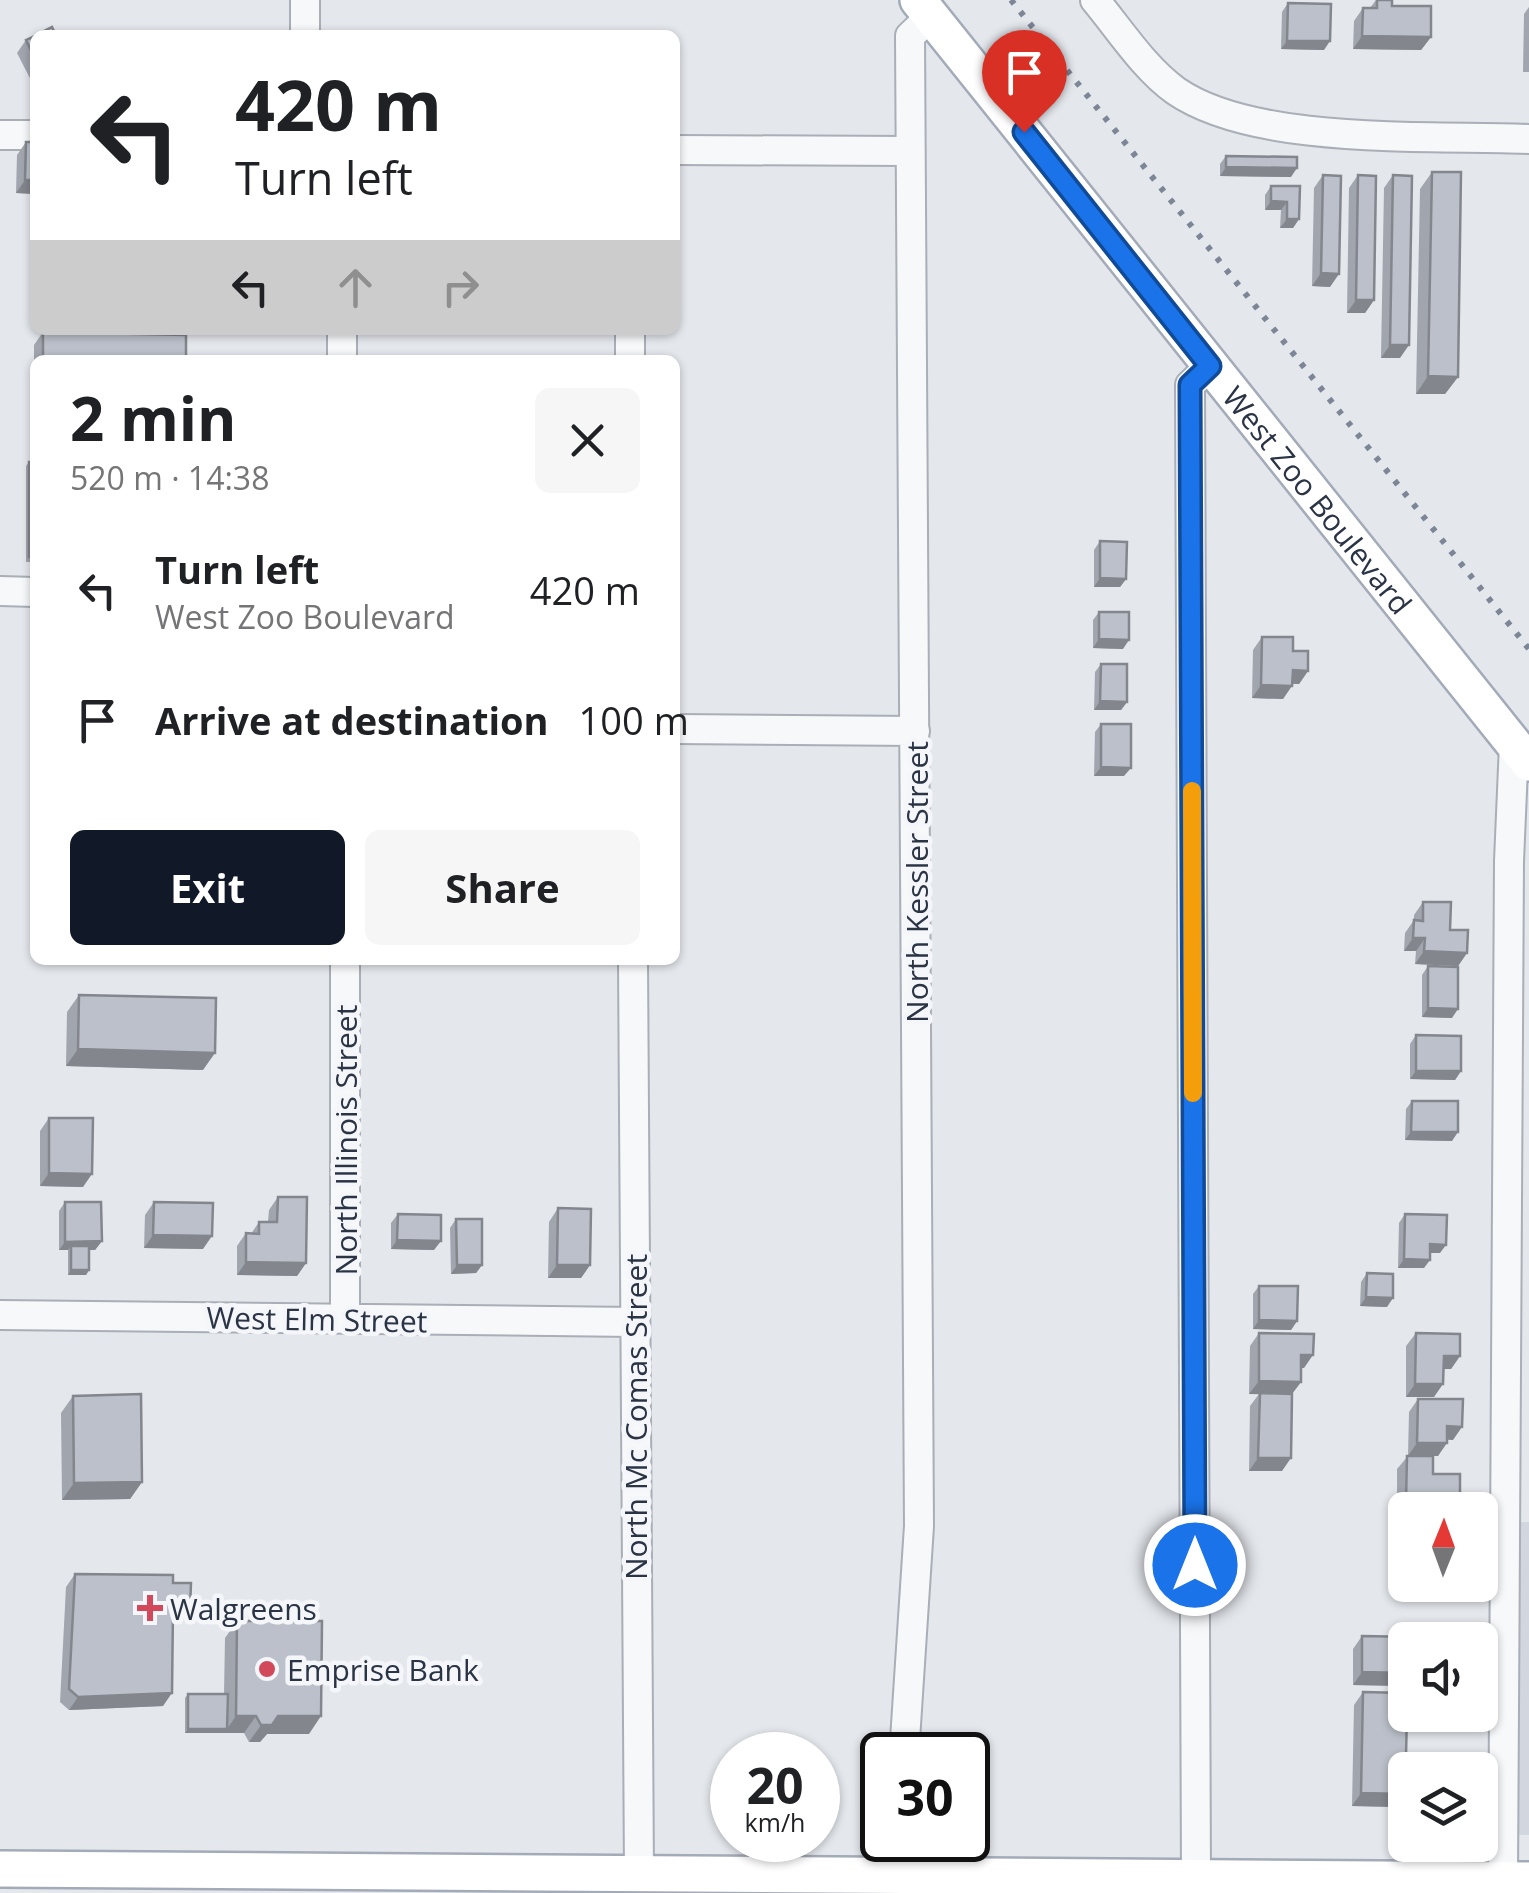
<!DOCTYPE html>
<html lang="en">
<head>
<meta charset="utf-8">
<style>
  :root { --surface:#fff; --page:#f6f6f6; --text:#202124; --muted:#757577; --accent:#111827 }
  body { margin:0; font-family:"Open Sans",sans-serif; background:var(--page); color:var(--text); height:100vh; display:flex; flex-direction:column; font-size:38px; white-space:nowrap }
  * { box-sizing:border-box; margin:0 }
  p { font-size:32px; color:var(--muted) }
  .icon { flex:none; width:55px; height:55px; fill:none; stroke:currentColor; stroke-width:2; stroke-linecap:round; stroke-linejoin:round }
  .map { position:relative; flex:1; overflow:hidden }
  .details { position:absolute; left:30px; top:355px; width:650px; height:610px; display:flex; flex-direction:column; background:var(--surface); border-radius:15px; box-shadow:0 2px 8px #0004 }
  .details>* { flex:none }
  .hud { position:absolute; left:30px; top:30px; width:650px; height:305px; border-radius:15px; box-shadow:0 2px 8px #0004; background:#fff; color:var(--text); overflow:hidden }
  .needle { width:65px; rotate:1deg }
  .buttons { position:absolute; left:1388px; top:1492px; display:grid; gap:20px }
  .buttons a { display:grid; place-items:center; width:110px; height:110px; border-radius:15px; background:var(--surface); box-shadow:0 2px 8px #0004; font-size:50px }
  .speed { position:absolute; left:710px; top:1732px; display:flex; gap:20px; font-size:50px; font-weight:700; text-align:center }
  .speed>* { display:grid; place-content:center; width:130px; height:130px; border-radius:50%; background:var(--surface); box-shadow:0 2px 8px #0004; line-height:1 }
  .speed small { font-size:25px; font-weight:400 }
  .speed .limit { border:5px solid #111; border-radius:15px; background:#fff; color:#111 }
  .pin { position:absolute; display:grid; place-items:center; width:85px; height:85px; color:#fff; margin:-102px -42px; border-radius:50% 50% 50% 0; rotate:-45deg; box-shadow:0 0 10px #0007 }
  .pin .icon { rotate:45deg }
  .me { position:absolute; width:110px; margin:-55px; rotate:0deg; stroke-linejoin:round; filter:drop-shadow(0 0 8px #0008) }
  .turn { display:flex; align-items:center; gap:35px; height:210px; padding:0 40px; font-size:45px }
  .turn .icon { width:130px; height:130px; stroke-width:2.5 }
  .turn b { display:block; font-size:70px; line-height:85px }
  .lanes { display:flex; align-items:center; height:95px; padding:0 40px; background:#0003; justify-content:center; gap:50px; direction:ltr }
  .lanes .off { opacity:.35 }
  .round { display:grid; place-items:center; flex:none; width:105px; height:105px; border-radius:15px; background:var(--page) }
  .overview { display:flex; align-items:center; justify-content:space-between; height:170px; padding:0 40px }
  h1 { font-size:60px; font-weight:700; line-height:75px }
  .cta { display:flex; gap:20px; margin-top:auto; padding:20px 40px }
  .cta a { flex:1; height:115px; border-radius:15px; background:var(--accent); color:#fff; font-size:40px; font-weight:700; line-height:115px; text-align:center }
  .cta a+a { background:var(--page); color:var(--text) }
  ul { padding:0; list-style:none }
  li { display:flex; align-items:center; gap:30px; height:130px; padding:0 40px }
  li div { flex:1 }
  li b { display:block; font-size:38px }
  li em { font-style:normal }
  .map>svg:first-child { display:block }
  .built { fill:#d2d6de }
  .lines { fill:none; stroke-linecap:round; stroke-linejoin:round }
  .minor-casing { stroke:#a9aeb7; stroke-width:32 }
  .major-casing { stroke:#a3abb8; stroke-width:40 }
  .minor { stroke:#f7f8fa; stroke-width:28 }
  .major { stroke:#fff; stroke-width:35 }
  .rail { stroke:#7d8696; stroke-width:6; stroke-dasharray:5 10; stroke-linecap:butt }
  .wall { fill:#a1a5ae }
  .shaded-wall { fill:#83868d }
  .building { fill:#bbc0ca; stroke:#83868d; stroke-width:2.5 }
  .route-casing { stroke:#114b97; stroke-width:25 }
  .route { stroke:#1a73e8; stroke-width:18 }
  .slow { stroke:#f59e0b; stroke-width:18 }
  .poi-dot { fill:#d1495b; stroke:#f4f6f9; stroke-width:4 }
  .labels { text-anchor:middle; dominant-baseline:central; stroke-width:9; stroke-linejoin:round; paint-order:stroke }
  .street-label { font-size:30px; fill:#2b3445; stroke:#f4f6f9 }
  .poi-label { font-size:30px; fill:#2b3445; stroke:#f4f6f9; text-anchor:start }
</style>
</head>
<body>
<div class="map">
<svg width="1529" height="1893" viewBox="0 0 1529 1893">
  <rect width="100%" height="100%" fill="#e4e7ec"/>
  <path class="built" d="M1516 1522H1529V1835H1516Z"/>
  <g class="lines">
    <defs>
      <path id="minor" d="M1095 0C1120 30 1144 68 1176 91 1256 146 1432 135 1529 139
        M305 35V0
        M0 135H35
        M675 150 909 151
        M342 330V360
        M630 330V360
        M0 591 35 592
        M675 729 915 731
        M345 960V1319
        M633 960 639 1874
        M0 1315 635 1322
        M904 1755 919 1526 910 36 931 16
        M903 1876V1840
        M1196 1877 1190 385 1210 366
        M1503 1879 1509 861 1514 744"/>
      <g id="major">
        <path id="s1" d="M918 0 1529 763"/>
        <path d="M0 1869 1529 1880"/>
      </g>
    </defs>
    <use href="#minor" class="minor-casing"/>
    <use href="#major" class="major-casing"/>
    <use href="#minor" class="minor"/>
    <use href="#major" class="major"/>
    <path class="rail" d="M1011 0 1529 649"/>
  </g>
  <path class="wall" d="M1376 0H1392V6L1431 37 1421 50 1353 49 1354 21 1363 8H1370Z
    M1288 3 1324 50 1281 49 1282 12Z
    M1529 7V72H1523L1524 14Z
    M35 36V88L17 53 26 40Z
    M26 142 35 194 16 193 17 155Z
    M1226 156 1291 177 1220 176V164Z
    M1432 172 1458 377 1445 394H1416L1420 189Z
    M1323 175 1330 287 1312 286 1314 188Z
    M1358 175 1374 300 1365 313H1347L1349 188Z
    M1393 175 1400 358H1381L1384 188Z
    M1271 186H1300L1299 219 1293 228H1280L1281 210H1265V195Z
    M123 330H180L178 334 186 359 35 360 34 369V345L43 332 123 333Z
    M29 462 35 562H26V466Z
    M1100 541 1126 579 1120 587H1094V550Z
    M1099 612 1123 649 1093 648V620Z
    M1262 637 1293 651 1308 671 1299 684H1292L1283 699 1252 698 1253 650Z
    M1101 664 1127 702 1121 710H1094L1095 672Z
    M1101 724 1124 776H1094L1095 732Z
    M1423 902 1450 930 1467 953 1458 966 1415 964 1416 951H1404L1405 933 1414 920V915Z
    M1428 966 1452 1018 1422 1017V975Z
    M79 995 203 1070 66 1066 67 1012Z
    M1416 1035 1461 1071 1455 1080 1410 1079V1044Z
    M1412 1101 1452 1141 1405 1140 1406 1109Z
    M49 1118 83 1187 40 1186V1131Z
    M278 1197 306 1263 297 1276 237 1275V1246L246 1233 251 1234 259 1222H268L269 1210Z
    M65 1202 102 1241 95 1250H89V1270L86 1275H68V1250H59V1211Z
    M154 1202 203 1249 144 1248 145 1215Z
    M558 1208 590 1265 581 1278H548L549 1222Z
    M398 1214 434 1250 391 1249V1223Z
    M1405 1214 1440 1253H1430L1424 1268H1398L1399 1223Z
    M456 1219 482 1265 476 1273 451 1274 450 1228Z
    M1367 1273 1387 1307 1360 1306 1361 1282Z
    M1259 1286 1297 1321 1291 1330 1253 1329V1294Z
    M1259 1333 1304 1368H1301V1382L1292 1394 1282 1471H1249L1250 1406 1259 1394H1249L1250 1346Z
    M1416 1333 1460 1356 1451 1369H1444L1434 1397H1406V1346Z
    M73 1396 142 1482 130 1499 62 1500 61 1413Z
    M1418 1399 1453 1440 1447 1439 1438 1456H1433V1474L1405 1510V1514H1397V1469L1408 1456 1409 1412Z
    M75 1574 173 1583 181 1622H173L163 1706 69 1710 60 1702 66 1587Z
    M237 1621 309 1734H267L260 1742H249L244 1733H185V1698L188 1694H224L225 1638Z
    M1362 1636 1405 1640V1686L1353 1685V1649Z
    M1363 1692 1397 1807 1352 1806 1354 1705Z"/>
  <path class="shaded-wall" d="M1362 36 1431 37 1421 50 1353 49Z
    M1287 41H1330L1324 50 1281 49Z
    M1226 167 1297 168 1291 177 1220 176Z
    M25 180H35V194L16 193Z
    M1271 201 1287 202 1281 210H1265Z
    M1287 219H1299L1293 228H1280Z
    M1321 273 1339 274 1330 287 1312 286Z
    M1356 300H1374L1365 313H1347Z
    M129 330 180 331 174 340 123 339Z
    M1390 345H1409L1400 358H1381Z
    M43 356 186 359 40 360Z
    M1428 376 1458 377 1445 394H1416Z
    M1100 578 1126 579 1120 587H1094Z
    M1099 639 1129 640 1123 649 1093 648Z
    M1293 670 1308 671 1299 684 1283 683Z
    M1261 685 1292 686 1283 699 1252 698Z
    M1100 701 1127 702 1121 710H1094Z
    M1101 767 1131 768 1124 776H1094Z
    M1413 938H1425L1416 951H1404Z
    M1424 951 1467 953 1458 966 1415 964Z
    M1428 1008 1458 1009 1452 1018 1422 1017Z
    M78 1049 215 1053 203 1070 66 1066Z
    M1416 1071H1461L1455 1080 1410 1079Z
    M1411 1132H1458L1452 1141 1405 1140Z
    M49 1173 92 1174 83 1187 40 1186Z
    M153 1235 212 1236 203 1249 144 1248Z
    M397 1240 441 1241 434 1250 391 1249Z
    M102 1241 95 1250H71V1246L68 1250H59L65 1242Z
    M1430 1244 1446 1245 1440 1253H1424Z
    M1404 1259 1430 1260 1424 1268H1398Z
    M246 1262 306 1263 297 1276 237 1275Z
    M457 1265H482L476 1273 451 1274Z
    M557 1265H590L581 1278H548Z
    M71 1270H89L86 1275H68Z
    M1366 1297 1393 1298 1387 1307 1360 1306Z
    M1259 1320 1297 1321 1291 1330 1253 1329Z
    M1301 1355H1313L1304 1368H1292Z
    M1444 1356H1460L1451 1369H1435Z
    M1259 1381 1301 1382 1291 1395 1249 1394Z
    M1415 1384H1443L1434 1397H1406Z
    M1447 1426 1462 1427 1453 1440 1438 1439Z
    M1417 1443H1447L1438 1456H1408Z
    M1258 1458H1291L1282 1471H1249Z
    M142 1482 130 1499 62 1500 74 1483Z
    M1406 1501 1460 1502 1454 1510H1405V1514H1397Z
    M173 1609H190L181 1622H163Z
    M1362 1672 1405 1673V1686L1353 1685Z
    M172 1693 163 1706 69 1710 78 1697Z
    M236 1716H256L244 1733H185L188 1729H227Z
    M278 1716H321L309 1734H267L260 1742H249L261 1725Z
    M1361 1793 1405 1794V1795L1397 1807 1352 1806Z"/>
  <path class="building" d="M1377 0H1392V6H1431V37L1362 36 1363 8H1377Z
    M1288 3 1331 4 1330 41H1287Z
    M52 27 56 35H36Z
    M35 36V58L26 40Z
    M26 142H35V180H25Z
    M1226 156 1297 157V168L1226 167Z
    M1432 172H1461L1458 377 1428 376Z
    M1323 175 1341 176 1339 274 1321 273Z
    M1358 175 1376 176 1374 300H1356Z
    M1393 175 1412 176 1409 345H1390Z
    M1271 186H1300L1299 219H1287V202L1271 201Z
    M129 330H180V331Z
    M43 332 186 335V359L43 356Z
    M29 462H35V557H29Z
    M1100 541 1127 542 1126 579 1100 578Z
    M1099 612H1129V640L1099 639Z
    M1262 637H1293V651H1308V671L1293 670 1292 686 1261 685Z
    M1101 664H1127V702L1100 701Z
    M1101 724H1131V768L1101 767Z
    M1423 902H1451L1450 930H1468L1467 953 1424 951 1425 938H1413L1414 920 1423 921Z
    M1428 966 1458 967V1009L1428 1008Z
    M79 995 216 998 215 1053 78 1049Z
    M1416 1035 1461 1036V1071H1416Z
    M1412 1101H1458V1132H1411Z
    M49 1118H93L92 1174 49 1173Z
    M278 1197H307L306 1263 246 1262V1233L259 1234V1222H277Z
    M65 1202H101L102 1241 65 1242Z
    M154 1202 213 1203 212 1236 153 1235Z
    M558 1208 591 1209 590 1265H557Z
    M398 1214 441 1215V1241L397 1240Z
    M1405 1214 1447 1215 1446 1245 1430 1244V1260L1404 1259Z
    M456 1219H482V1265H457Z
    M71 1246H89V1270H71Z
    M1367 1273 1393 1274V1298L1366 1297Z
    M1259 1286H1298L1297 1321 1259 1320Z
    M1259 1333 1314 1334 1313 1355H1301V1382L1259 1381Z
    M1416 1333 1460 1334V1356H1444L1443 1384H1415Z
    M1260 1393 1292 1394 1291 1458H1258Z
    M141 1394 142 1482 74 1483 73 1396Z
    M1418 1399H1463L1462 1427 1447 1426V1443H1417Z
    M1407 1456H1433V1474H1460V1502L1406 1501Z
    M75 1574 173 1575V1583H191L190 1609H173L172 1693 78 1697 69 1689Z
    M262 1613H273L279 1621H322L321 1716H278L272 1725H261L256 1716H236L237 1621H257Z
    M1362 1636 1468 1638V1640H1405V1673L1362 1672Z
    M1363 1692 1405 1693V1715H1407L1405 1794 1361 1793Z
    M188 1694H228L227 1729H188Z"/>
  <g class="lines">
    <defs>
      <path id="route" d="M1024 132 1210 366 1190 385 1195 1565"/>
    </defs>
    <use href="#route" class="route-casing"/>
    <use href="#route" class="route"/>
    <path class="slow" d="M1192 791 1193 1093"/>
  </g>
  <g class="poi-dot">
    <path d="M145 1593h10v10h10v10h-10v10h-10v-10h-10v-10h10z"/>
    <circle cx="267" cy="1669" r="10"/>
  </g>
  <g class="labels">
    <g class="street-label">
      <text stroke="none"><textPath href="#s1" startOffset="640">West Zoo Boulevard</textPath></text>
      <text transform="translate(916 882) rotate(-90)">North Kessler Street</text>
      <text transform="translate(345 1140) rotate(-90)">North Illinois Street</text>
      <text transform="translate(317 1319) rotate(1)">West Elm Street</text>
      <text transform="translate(635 1417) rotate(-90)">North Mc Comas Street</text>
    </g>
    <g class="poi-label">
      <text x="170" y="1608">Walgreens</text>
      <text x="287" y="1669">Emprise Bank</text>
    </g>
  </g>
</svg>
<div class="buttons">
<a><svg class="needle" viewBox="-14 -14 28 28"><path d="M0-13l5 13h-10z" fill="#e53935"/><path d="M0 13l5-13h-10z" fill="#757577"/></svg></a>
<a><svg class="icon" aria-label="sound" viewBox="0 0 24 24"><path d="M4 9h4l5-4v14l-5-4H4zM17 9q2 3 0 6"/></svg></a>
<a><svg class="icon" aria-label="layers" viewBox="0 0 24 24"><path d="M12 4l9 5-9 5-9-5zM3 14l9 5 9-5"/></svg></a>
</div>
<div class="speed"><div>20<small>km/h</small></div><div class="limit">30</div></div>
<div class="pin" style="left:1024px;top:132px;background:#d93025"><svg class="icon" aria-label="arrive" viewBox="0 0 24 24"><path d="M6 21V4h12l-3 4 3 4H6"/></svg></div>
<svg class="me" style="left:1195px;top:1565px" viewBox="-20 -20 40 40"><circle r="17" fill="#1a73e8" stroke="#fff" stroke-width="3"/><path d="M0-11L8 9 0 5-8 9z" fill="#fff"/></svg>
<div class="hud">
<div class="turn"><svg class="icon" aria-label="left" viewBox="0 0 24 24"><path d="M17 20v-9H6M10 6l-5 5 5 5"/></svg><div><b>420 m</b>Turn left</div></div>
<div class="lanes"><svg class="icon" aria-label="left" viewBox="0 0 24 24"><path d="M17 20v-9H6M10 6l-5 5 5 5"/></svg><svg class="icon off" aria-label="ahead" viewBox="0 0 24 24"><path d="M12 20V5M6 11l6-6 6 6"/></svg><svg class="icon off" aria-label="right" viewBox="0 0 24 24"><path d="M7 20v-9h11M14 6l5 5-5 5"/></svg></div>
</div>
<section class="details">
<div class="overview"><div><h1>2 min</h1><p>520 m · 14:38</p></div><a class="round"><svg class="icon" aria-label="close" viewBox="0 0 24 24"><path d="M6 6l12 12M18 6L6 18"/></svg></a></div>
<ul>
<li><svg class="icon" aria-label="left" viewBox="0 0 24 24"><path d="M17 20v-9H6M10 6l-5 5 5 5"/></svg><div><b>Turn left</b><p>West Zoo Boulevard</p></div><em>420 m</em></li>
<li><svg class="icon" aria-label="arrive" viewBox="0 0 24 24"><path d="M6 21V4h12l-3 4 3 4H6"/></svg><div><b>Arrive at destination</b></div><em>100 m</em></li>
</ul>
<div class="cta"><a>Exit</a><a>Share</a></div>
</section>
</div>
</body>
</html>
